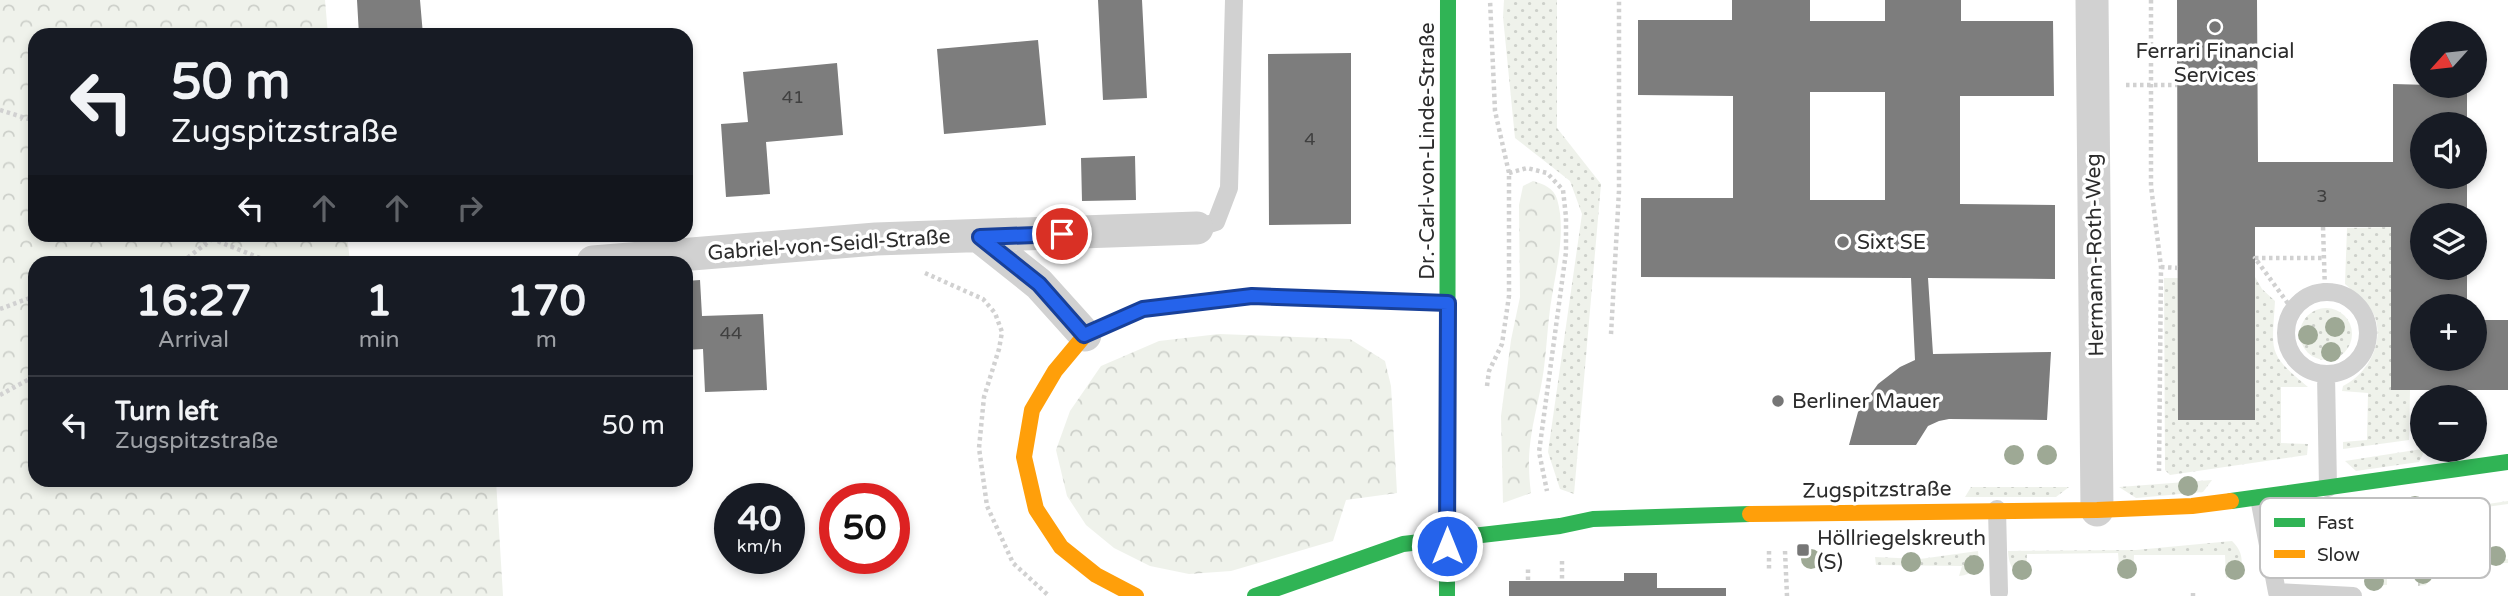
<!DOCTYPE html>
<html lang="en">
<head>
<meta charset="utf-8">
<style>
  :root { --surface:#171b24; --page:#242831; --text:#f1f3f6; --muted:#9ea1a6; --line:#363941 }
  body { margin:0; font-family:"Varela Round",sans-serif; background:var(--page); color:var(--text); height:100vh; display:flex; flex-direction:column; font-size:26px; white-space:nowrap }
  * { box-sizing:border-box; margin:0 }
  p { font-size:23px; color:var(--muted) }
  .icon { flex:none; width:38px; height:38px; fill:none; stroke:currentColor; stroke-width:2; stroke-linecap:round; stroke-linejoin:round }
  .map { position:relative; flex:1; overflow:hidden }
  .panel { position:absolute; left:28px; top:256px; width:665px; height:231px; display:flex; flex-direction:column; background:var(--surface); border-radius:21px; box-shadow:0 4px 10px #0003 }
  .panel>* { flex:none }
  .top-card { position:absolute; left:28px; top:28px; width:665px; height:214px; border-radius:21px; box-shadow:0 4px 10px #0003; background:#171b24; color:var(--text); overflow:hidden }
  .needle { width:46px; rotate:243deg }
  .buttons { position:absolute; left:2410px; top:21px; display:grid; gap:14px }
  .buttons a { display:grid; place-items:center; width:77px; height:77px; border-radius:50%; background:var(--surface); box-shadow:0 4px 10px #0003; font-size:35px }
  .speed { position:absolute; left:714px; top:483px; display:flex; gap:14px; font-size:35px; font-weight:700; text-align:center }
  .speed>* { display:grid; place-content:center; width:91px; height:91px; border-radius:50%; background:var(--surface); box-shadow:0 4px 10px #0003; line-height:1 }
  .speed small { font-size:18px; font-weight:400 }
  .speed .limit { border:10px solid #d22; background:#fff; color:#111 }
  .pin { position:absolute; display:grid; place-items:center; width:60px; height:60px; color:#fff; margin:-30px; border:4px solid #fff; border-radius:50%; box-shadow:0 2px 7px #0007 }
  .me { position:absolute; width:77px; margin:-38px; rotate:0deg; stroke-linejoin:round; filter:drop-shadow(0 0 5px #0008) }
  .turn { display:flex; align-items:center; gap:24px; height:147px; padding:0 28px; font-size:32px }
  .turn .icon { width:91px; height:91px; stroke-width:2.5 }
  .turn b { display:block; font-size:49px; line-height:60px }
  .lanes { display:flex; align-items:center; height:66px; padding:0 28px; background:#0003; justify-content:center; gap:35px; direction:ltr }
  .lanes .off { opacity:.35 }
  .eta { display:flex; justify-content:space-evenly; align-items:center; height:119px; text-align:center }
  .eta b { font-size:42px; font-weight:700; line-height:49px }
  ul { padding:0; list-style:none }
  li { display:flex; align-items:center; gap:21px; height:98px; padding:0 28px; border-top:2px solid var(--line) }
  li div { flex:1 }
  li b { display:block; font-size:26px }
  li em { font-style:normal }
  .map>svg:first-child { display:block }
  .grass { fill:url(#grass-dots) }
  .forest { fill:url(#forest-crowns) }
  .building { fill:#7d7d7d; fill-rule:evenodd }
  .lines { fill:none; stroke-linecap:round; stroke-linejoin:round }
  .path { stroke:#d1d1d1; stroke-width:4.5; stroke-dasharray:3.5 3.5; stroke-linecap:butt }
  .lane { stroke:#d1d1d1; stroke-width:18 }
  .street { stroke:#d1d1d1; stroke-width:33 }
  .fast { stroke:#30b455; stroke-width:16 }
  .slow { stroke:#ff9f0a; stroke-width:16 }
  .tree { fill:#9ea995 }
  .route-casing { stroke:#184099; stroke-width:18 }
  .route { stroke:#2563eb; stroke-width:12 }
  .poi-dot { fill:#767676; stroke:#fff; stroke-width:2.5 }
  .labels { text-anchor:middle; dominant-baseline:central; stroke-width:7; stroke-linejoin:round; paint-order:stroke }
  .number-label { font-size:18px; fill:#404040 }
  .poi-label { font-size:21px; fill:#2c2c2c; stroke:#fff; text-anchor:start }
  .street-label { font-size:21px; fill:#2c2c2c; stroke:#fff }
  .key { fill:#fff; stroke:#c0c0c0; stroke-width:2 }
  .key-label { font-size:19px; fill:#2c2c2c }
</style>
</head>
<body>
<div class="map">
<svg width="2508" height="596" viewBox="0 0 2508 596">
  <defs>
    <pattern id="grass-dots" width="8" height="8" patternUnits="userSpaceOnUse" patternTransform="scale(1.75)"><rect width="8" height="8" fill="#eff2eb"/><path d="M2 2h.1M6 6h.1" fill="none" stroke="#cdd0ca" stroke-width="1.8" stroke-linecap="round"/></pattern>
    <pattern id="forest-crowns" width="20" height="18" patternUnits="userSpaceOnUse" patternTransform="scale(1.75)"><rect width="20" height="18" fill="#eff2eb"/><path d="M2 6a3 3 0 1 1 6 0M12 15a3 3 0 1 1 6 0" fill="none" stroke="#cdd0ca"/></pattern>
  </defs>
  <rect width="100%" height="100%" fill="#fff"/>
  <path class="grass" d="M1504 0H1557V128L1601 184 1574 494 1560 489 1548 452 1582 214 1570 181 1515 138 1503 17Z
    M2391 227V390H2410L2409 440 2343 449V442L2367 440 2368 393 2342 391 2343 386C2368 374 2384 343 2375 317 2370 304 2355 293 2345 284L2347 228Z
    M2255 277 2262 289 2275 301C2272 353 2267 353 2308 387H2281V443L2308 444 2307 455 2170 475 2165 470 2164 278H2178V420H2255Z
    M2300 334a26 26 0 1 1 52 0a26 26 0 1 1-52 0Z
    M2422 449 2425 450 2419 462 2356 471 2345 461Z
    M2212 480 2203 492 2136 498 2119 487Z
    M1971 487H2069L2056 497H1965Z
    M2508 501V504L2407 518 2421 541 2409 543 2393 521 2305 533 2319 555 2304 557 2293 546 2294 533Z
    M2232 541C2241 550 2243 557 2241 570L2226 578 2225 555H2134L2133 577 2120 578 2118 553 2027 554 2026 577C2012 572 2009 565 2008 551L2136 550Z
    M2499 550 2501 560 2508 559V563H2435L2426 585 2418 586V577L2387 576V585L2368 584 2364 576 2370 570Z
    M1978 551C1980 565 1975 575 1959 576L1962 566 1876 565 1875 557 1920 559Z"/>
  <path class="forest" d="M0 0H325L328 35H35V234L347 235 350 262H35V480H496L503 596H0Z
    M1533 181C1543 184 1554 188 1557 199 1566 229 1557 266 1552 296 1547 324 1547 353 1542 381 1534 424 1525 447 1531 493L1503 503 1501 416 1511 340 1520 297 1519 205 1523 186Z
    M1219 334 1350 339 1385 361 1391 386 1397 493 1346 500 1333 541 1231 571 1189 574 1150 566 1114 548 1086 525 1067 496 1056 450 1070 411 1101 366 1159 341Z"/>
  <path class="building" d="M357 0H420L423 35H359Z
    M1098 0H1142L1147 98 1103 100Z
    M1732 0H1810V21H1885V0H1961V21H2053L2054 96H1960V204L2055 205V279L1928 278 1933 354 2051 352 2047 420 1949 419 1939 421 1928 426 1916 445H1849L1858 412 1878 384 1900 367 1915 360 1911 278 1641 277V198H1733V96L1638 95V20H1732ZM1810 92H1885V200H1810Z
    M2177 0H2257L2258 162H2393V84L2467 86V124H2422V177H2467V215H2422V268H2467V306H2422V359H2474V320H2508V390H2391V227H2255V420H2178Z
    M1038 40 1046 125 944 134 937 49Z
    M1351 53V224L1269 225 1268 54Z
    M837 63 843 135 766 142 770 194 726 197 721 124 748 122 743 72Z
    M1135 156 1136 200 1082 201 1081 158Z
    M700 280 702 316 763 314 767 390 705 392 703 349 686 350V281Z
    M1624 573H1657V588H1726V596H1509V581H1624Z"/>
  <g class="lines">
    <path class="path" d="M2151 0V186L2161 267 2159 471
      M2126 85H2177
      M0 110 35 121
      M1509 173 1527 168 1547 173 1563 190 1566 217V252L1539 452 1547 491
      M2323 227 2325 291
      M206 234 212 239 270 262
      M182 262 212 239
      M2161 267 2178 268
      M925 273 983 299 995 313 1002 332 999 349 984 397 979 448 987 506 1013 563 1049 596
      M0 309 35 296
      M2292 309 2255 258H2324
      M1611 334 1619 191V0
      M1487 386 1489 371 1502 344 1509 296V173L1495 111 1490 0
      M0 395 35 376
      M1769 551V570
      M1785 551 1787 596
      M1562 561V581
      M1528 580V567
      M2193 593V596"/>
    <path class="lane" d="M1197 228 1216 222 1229 188 1234 0
      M2286 333a41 41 0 1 1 82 0a41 41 0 1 1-82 0Z
      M2326 374 2328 488
      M2259 498 2277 592 2353 596
      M1997 509 1999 592"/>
    <path class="street" d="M2092 0 2097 510
      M980 237 1039 284 1085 335
      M593 262 876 239 1197 228"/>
    <path class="fast" d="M1123 318 1143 309 1252 296 1448 303
      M2231 501 2508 462
      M1255 596 1403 544 1560 526 1593 519 1750 514
      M1447 596 1448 0"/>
    <path class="slow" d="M1123 318 1085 335 1055 371 1032 410 1024 457 1036 509 1061 547 1096 575 1136 596
      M1750 514 2097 510 2192 506 2231 501"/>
  </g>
  <g class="tree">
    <circle cx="2335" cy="327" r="10"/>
    <circle cx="2308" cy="335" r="10"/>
    <circle cx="2331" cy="352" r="10"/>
    <circle cx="2014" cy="455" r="10"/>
    <circle cx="2047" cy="455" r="10"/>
    <circle cx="2188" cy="486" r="10"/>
    <circle cx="2415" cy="506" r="10"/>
    <circle cx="2496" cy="556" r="10"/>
    <circle cx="1811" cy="559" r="10"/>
    <circle cx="1911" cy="562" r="10"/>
    <circle cx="1974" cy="565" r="10"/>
    <circle cx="2127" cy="569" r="10"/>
    <circle cx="2022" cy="570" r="10"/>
    <circle cx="2235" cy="570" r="10"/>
    <circle cx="2423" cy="574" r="10"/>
    <circle cx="2374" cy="581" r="10"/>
  </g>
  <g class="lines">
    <defs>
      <path id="route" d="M1062 234 980 237 1039 284 1084 335 1143 309 1252 296 1448 303 1447 546"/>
    </defs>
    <use href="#route" class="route-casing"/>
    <use href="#route" class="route"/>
  </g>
  <g class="poi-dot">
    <circle cx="2215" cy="27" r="7"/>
    <circle cx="1843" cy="242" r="7"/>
    <circle cx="1778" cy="401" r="7"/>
    <rect x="1796" y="543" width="14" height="14" rx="3.5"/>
  </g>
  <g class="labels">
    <g class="number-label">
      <text x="793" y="97">41</text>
      <text x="1310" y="139">4</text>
      <text x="2322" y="196">3</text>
      <text x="731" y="333">44</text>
    </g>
    <g class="poi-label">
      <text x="2215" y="51" text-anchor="middle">Ferrari Financial<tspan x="2215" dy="24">Services</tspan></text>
      <text x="1857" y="242">Sixt SE</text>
      <text x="1792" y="401">Berliner Mauer</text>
      <text x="1817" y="538">Höllriegelskreuth<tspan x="1817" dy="24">(S)</tspan></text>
    </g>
    <g class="street-label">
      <text transform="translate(1427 151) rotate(-90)">Dr.-Carl-von-Linde-Straße</text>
      <text transform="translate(829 245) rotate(-4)">Gabriel-von-Seidl-Straße</text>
      <text transform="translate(2095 255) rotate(-91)">Hermann-Roth-Weg</text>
      <text transform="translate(1877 490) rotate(-1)">Zugspitzstraße</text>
    </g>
  </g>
  <rect x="2260" y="498" width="230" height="80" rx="10" class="key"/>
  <rect x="2274" y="518" width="31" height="9" fill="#30b455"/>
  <rect x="2274" y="550" width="31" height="8" fill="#ff9f0a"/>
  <g class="key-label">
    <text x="2317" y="529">Fast</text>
    <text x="2317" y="561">Slow</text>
  </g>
</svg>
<div class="buttons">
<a><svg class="needle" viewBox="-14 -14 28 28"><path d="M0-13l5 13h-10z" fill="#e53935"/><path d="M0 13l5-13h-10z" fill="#9ea1a6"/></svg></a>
<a><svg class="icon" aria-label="sound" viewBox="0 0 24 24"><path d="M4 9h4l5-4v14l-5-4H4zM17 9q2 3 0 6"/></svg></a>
<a><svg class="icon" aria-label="layers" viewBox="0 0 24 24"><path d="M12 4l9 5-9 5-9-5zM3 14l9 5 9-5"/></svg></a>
<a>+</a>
<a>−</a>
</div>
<div class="speed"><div>40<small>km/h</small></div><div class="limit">50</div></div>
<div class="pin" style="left:1062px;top:234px;background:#d93025"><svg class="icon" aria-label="arrive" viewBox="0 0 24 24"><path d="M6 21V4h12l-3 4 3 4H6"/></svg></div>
<svg class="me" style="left:1447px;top:546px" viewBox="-20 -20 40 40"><circle r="17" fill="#2563eb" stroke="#fff" stroke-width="3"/><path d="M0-11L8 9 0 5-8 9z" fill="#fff"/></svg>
<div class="top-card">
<div class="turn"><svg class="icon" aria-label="left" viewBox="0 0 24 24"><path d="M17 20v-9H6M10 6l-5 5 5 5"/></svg><div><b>50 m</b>Zugspitzstraße</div></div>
<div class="lanes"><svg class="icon" aria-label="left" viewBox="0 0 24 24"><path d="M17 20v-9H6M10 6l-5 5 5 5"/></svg><svg class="icon off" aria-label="ahead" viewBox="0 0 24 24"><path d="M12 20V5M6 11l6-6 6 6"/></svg><svg class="icon off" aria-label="ahead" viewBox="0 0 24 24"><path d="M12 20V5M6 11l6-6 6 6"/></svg><svg class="icon off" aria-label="right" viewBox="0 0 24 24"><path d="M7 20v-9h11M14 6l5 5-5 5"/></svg></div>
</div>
<section class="panel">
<div class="eta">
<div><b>16:27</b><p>Arrival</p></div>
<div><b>1</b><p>min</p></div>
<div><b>170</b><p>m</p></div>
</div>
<ul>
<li><svg class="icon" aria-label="left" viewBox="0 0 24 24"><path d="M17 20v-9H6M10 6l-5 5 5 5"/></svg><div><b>Turn left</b><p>Zugspitzstraße</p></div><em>50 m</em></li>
</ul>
</section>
</div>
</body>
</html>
